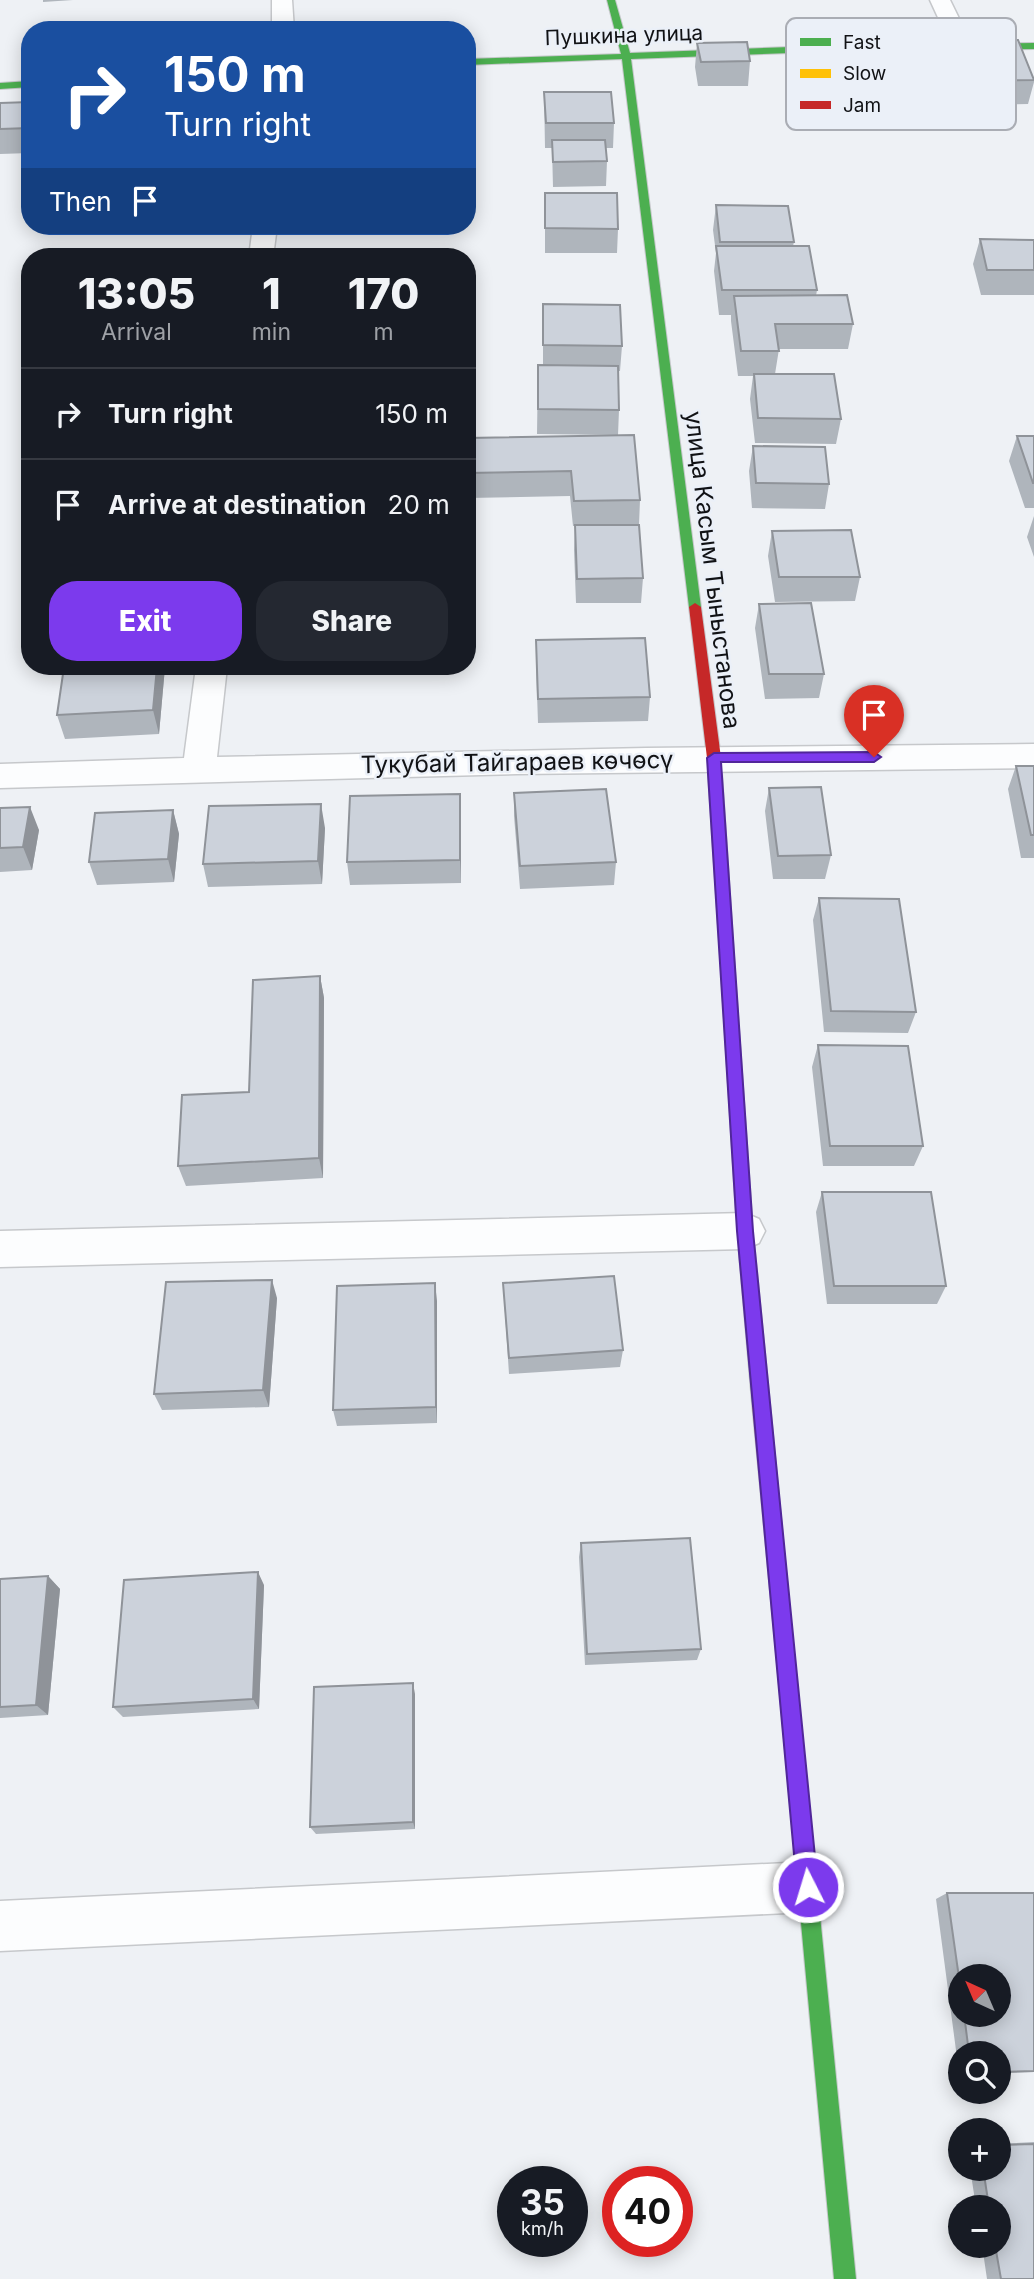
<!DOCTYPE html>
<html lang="en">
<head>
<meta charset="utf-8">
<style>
  :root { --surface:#171b24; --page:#242831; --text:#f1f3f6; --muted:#9ea1a6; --line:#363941; --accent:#7c3aed }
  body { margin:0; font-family:Inter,sans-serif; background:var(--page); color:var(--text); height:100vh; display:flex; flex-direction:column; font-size:26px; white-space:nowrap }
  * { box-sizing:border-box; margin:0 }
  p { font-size:23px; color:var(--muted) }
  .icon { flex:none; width:38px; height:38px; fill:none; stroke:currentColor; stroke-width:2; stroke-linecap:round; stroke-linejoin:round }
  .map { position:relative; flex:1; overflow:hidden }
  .side { position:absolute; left:21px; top:248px; width:455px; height:427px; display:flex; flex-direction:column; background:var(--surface); border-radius:28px; box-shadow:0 4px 18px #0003 }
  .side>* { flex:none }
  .banner { position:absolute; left:21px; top:21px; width:455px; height:214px; border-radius:28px; box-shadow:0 4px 18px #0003; background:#1a4fa0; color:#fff; overflow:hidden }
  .needle { width:46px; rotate:316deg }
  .fabs { position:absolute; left:948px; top:1964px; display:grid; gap:14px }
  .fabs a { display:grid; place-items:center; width:63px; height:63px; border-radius:50%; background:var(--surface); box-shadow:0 4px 18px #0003; font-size:35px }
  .speed { position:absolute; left:497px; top:2166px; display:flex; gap:14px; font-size:35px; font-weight:700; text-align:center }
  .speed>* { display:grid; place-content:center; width:91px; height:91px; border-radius:50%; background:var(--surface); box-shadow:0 4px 18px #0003; line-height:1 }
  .speed small { font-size:18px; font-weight:400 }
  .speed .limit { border:10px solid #d22; background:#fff; color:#111 }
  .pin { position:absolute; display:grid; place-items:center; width:60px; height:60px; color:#fff; margin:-72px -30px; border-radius:50% 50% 50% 0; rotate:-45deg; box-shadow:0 0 7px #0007 }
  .pin .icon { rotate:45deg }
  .me { position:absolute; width:77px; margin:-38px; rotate:355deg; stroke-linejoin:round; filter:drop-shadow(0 0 5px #0008) }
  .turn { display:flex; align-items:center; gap:24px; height:147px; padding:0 28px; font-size:32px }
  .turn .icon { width:91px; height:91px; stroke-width:2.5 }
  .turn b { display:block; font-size:49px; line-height:60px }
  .then { display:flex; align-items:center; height:66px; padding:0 28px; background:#0003; gap:14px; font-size:26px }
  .eta { display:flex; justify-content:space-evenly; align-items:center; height:119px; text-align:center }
  .eta b { font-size:42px; font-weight:800; line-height:49px }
  .button { display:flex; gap:14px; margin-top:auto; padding:14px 28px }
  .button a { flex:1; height:80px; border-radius:28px; background:var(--accent); color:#fff; font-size:28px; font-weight:800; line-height:80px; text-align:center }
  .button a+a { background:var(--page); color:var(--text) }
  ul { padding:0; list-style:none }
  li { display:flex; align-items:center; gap:21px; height:91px; padding:0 28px; border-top:2px solid var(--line) }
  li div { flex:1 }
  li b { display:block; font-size:26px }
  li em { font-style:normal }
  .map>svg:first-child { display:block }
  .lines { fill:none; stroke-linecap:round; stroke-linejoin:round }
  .street-casing { stroke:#c6c8cb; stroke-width:3 }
  .fast-casing { stroke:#c6c8cb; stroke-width:2 }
  .slow-casing { stroke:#c6c8cb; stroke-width:2 }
  .jam-casing { stroke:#c6c8cb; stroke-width:2 }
  .street { fill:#fcfdfe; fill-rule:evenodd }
  .fast { fill:#4caf50; fill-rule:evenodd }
  .slow { fill:#ffc107; fill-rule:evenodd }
  .jam { fill:#c62828; fill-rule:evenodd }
  .wall { fill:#afb5bc; fill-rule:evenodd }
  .shaded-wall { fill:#8f9399 }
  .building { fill:#ccd2db; stroke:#8f9399; stroke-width:2 }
  .route { fill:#7c3aed; stroke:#51269a; stroke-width:2 }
  .labels { text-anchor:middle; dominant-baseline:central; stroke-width:5; stroke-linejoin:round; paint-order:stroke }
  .far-street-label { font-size:21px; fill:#111215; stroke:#ebf0f8 }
  .street-label { font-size:24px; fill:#111215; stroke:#ebf0f8 }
  .key { fill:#ebf0f8; stroke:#aaadb4; stroke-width:2 }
  .key-label { font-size:19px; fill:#111215 }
</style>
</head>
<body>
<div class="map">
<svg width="1034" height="2279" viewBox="0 0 1034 2279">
  <rect width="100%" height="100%" fill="#eef1f5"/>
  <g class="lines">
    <defs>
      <path id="street" d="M272 0H292L294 30H272Z
        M930 0H950L972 45 969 50H953Z
        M253 226H277L273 257H249Z
        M196 667H227L217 757 646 748 1034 744V768L517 774 0 788V764L184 758Z
        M745 1213 759 1219 765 1231 759 1243 745 1249 0 1267V1231Z
        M808 1862 826 1869 833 1887 826 1905 808 1912 0 1951V1901Z"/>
      <path id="fast" d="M607 0H615L630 53 819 46 1034 43V49L819 52 631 59 701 607 695 611 689 607 622 59 467 65V59L621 54Z
        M30 81V87L0 89V83Z
        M728 965 735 971 753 1231 770 1403 767 1409 761 1411 755 1409 752 1403 737 1231 721 971Z
        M785 1644 792 1646 794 1653 856 2279H834L776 1653 778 1646Z"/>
      <path id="slow" d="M761 1395 767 1397 770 1403 794 1653 792 1660 785 1662 778 1660 776 1653 752 1403 755 1397Z"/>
      <path id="jam" d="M695 603 701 607 721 758 735 971 728 977 721 971 707 758 689 607Z"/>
    </defs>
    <use href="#street" class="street-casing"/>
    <use href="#fast" class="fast-casing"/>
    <use href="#slow" class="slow-casing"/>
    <use href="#jam" class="jam-casing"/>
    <use href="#street" class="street"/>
    <use href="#fast" class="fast"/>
    <use href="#slow" class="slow"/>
    <use href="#jam" class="jam"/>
  </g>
  <path class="wall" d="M43 0H73L43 2Z
    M961 40 1034 78V82L1028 104 971 105 956 65Z
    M697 43 750 61 748 86H698L695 67Z
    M544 92 614 123 613 148H606L607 161 606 186 553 187 552 148H545Z
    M30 102V153L0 154V103Z
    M545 193 618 229 617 253H545Z
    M716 205 794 242 793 246 817 290 816 296 853 324 848 349H779L775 374 841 419 836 444 755 443 750 399 753 376H738L731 321V315H719L714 271 716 253 713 230Z
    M980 239 1034 240V295H981L973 264Z
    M543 304 622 346 620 371H618L619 410 618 435 537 434 538 365H543Z
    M634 435 640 500 639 525 643 578 641 603H576L574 550 575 526H573L570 496 467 498V438Z
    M1017 436H1034V508H1025L1009 461Z
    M753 446 829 484 825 509 752 508 749 471Z
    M1034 516V557L1027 537Z
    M772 531 860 577 855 601 775 602 768 556Z
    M759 604 824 674 819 698 765 699 755 628Z
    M536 640 650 697 648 721 538 723 536 664Z
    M165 667 159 734 65 739 57 715Z
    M1016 766H1034V858H1021L1008 789Z
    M769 788 831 855 825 879H773L765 811Z
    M514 793 616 862 614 885 520 889 514 816Z
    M460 794 461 883 350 885 347 862Z
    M0 808 39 830 32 870 0 872Z
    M173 810 179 834 174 882 97 885 89 862Z
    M325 828 322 884 208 887 203 864Z
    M819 898 916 1012 908 1033 824 1032 813 920Z
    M320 976 324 998 323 1178 186 1186 178 1166 249 1092Z
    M818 1045 923 1146 914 1166H823L812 1067Z
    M822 1192 946 1286 937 1304H827L816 1212Z
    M503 1283 623 1350 620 1367 509 1374Z
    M277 1298 269 1407 162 1410 154 1394Z
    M437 1301V1423L337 1426 333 1410Z
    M581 1543 701 1649 697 1660 585 1665 579 1557Z
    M48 1576 60 1589 48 1715 0 1718V1579Z
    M264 1585 259 1709 123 1717 113 1707Z
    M415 1694V1829L316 1834 310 1827Z
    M947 1893H1034V2072L999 2073V2053H961V2073H959L936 1899ZM961 1976 999 2014H961Z
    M1034 2142V2279H987L982 2245H999V2207H976L970 2168H999V2144Z"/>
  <path class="shaded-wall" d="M157 667H165L159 734 153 710Z
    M460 794 461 818V883L460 860Z
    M321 804 325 828 322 884 318 861Z
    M30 807 39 830 32 870 23 847Z
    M173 810 179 834 174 882 168 859Z
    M320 976 324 998 323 1178 319 1158Z
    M272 1280 277 1298 269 1407 263 1390Z
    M435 1283 437 1301V1423L436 1407Z
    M258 1572 264 1585 259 1709 253 1699Z
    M48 1576 60 1589 48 1715 36 1705Z
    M413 1683 415 1694V1829L413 1822Z"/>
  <path class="building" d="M961 40H1018L1034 80 976 81Z
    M747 42 750 61 701 62 697 43Z
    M544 92H611L614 123H546Z
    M30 102V128L0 129V103Z
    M552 140H605L607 161 553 162Z
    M545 193H617L618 229 545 228Z
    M716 205 788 206 794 242H720Z
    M980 239 1034 240V270H987Z
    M716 246H809L817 290H722Z
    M847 295 853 324H775L779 351H741L734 296Z
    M543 304 620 305 622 346 543 345Z
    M538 365 618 366 619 410 538 409Z
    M754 374H834L841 419 758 418Z
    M634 435 640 500 574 501 571 471 467 473V438Z
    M1017 436H1034V483H1033Z
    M753 446 825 447 829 484 756 483Z
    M575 525H639L643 578 577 579Z
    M851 530 860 577H779L772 531Z
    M811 603 824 674H769L759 604Z
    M645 638 650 697 538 699 536 640Z
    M64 667H157L153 710 57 715Z
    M1016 766H1034V835H1031Z
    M821 787 831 855 778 856 769 788Z
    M606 789 616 862 520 866 514 793Z
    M460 794V860L347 862 350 796Z
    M321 804 318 861 203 864 209 806Z
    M30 807 23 847 0 848V808Z
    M173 810 168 859 89 862 95 813Z
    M819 898 899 899 916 1012 831 1011Z
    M320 976 319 1158 178 1166 182 1095 249 1092 253 980Z
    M818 1045 908 1046 923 1146H830Z
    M822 1192H931L946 1286H834Z
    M614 1276 623 1350 509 1358 503 1283Z
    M272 1280 263 1390 154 1394 166 1282Z
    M435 1283 436 1407 333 1410 337 1286Z
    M690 1538 701 1649 587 1654 581 1543Z
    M258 1572 253 1699 113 1707 124 1580Z
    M48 1576 36 1705 0 1707V1579Z
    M413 1683V1822L310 1827 314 1687Z
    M947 1893H1034V2071L999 2072V2053H969L964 2014H999V1976H961V1992Z
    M1034 2144V2279H1001L995 2245H999V2207H989L983 2168H999V2145Z"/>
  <path class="route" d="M874 752 881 757 874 762H721L753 1231 818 1887 815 1895 808 1898 800 1895 797 1887 737 1231 707 758 714 753Z"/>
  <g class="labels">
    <g class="far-street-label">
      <text transform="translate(624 35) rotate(-2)">Пушкина улица</text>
    </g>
    <g class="street-label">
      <text transform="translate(713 570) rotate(83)">улица Касым Тыныстанова</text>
      <text transform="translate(517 762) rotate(-1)">Тукубай Тайгараев көчөсү</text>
    </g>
  </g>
  <rect x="786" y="18" width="230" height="112" rx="10" class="key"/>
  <rect x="800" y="38" width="31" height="8" fill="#4caf50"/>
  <rect x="800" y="69" width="31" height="9" fill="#ffc107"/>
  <rect x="800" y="101" width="31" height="8" fill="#c62828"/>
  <g class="key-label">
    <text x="843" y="49">Fast</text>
    <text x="843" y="80">Slow</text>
    <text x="843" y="112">Jam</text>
  </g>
</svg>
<div class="fabs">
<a><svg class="needle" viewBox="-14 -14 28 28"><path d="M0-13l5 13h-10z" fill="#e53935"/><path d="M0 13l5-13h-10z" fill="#9ea1a6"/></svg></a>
<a><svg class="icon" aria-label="search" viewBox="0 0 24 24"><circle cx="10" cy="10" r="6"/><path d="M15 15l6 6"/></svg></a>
<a>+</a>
<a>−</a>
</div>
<div class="speed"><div>35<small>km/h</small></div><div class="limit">40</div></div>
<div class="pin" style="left:874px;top:757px;background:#d93025"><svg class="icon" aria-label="arrive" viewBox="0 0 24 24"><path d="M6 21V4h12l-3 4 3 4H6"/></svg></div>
<svg class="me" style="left:808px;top:1887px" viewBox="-20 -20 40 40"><circle r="17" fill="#7c3aed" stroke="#fff" stroke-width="3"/><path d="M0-11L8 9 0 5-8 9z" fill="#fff"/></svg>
<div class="banner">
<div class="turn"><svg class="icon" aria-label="right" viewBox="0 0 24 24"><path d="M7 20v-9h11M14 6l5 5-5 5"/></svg><div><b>150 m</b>Turn right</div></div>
<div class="then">Then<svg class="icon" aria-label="arrive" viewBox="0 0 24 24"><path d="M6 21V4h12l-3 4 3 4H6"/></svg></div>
</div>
<section class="side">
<div class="eta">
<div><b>13:05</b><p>Arrival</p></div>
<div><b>1</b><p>min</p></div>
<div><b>170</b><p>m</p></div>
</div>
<ul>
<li><svg class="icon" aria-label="right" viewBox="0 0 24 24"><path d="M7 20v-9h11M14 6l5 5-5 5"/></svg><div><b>Turn right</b></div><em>150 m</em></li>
<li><svg class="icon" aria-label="arrive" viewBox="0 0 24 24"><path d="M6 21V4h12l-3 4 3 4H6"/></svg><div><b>Arrive at destination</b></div><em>20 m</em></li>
</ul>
<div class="button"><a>Exit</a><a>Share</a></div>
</section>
</div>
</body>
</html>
